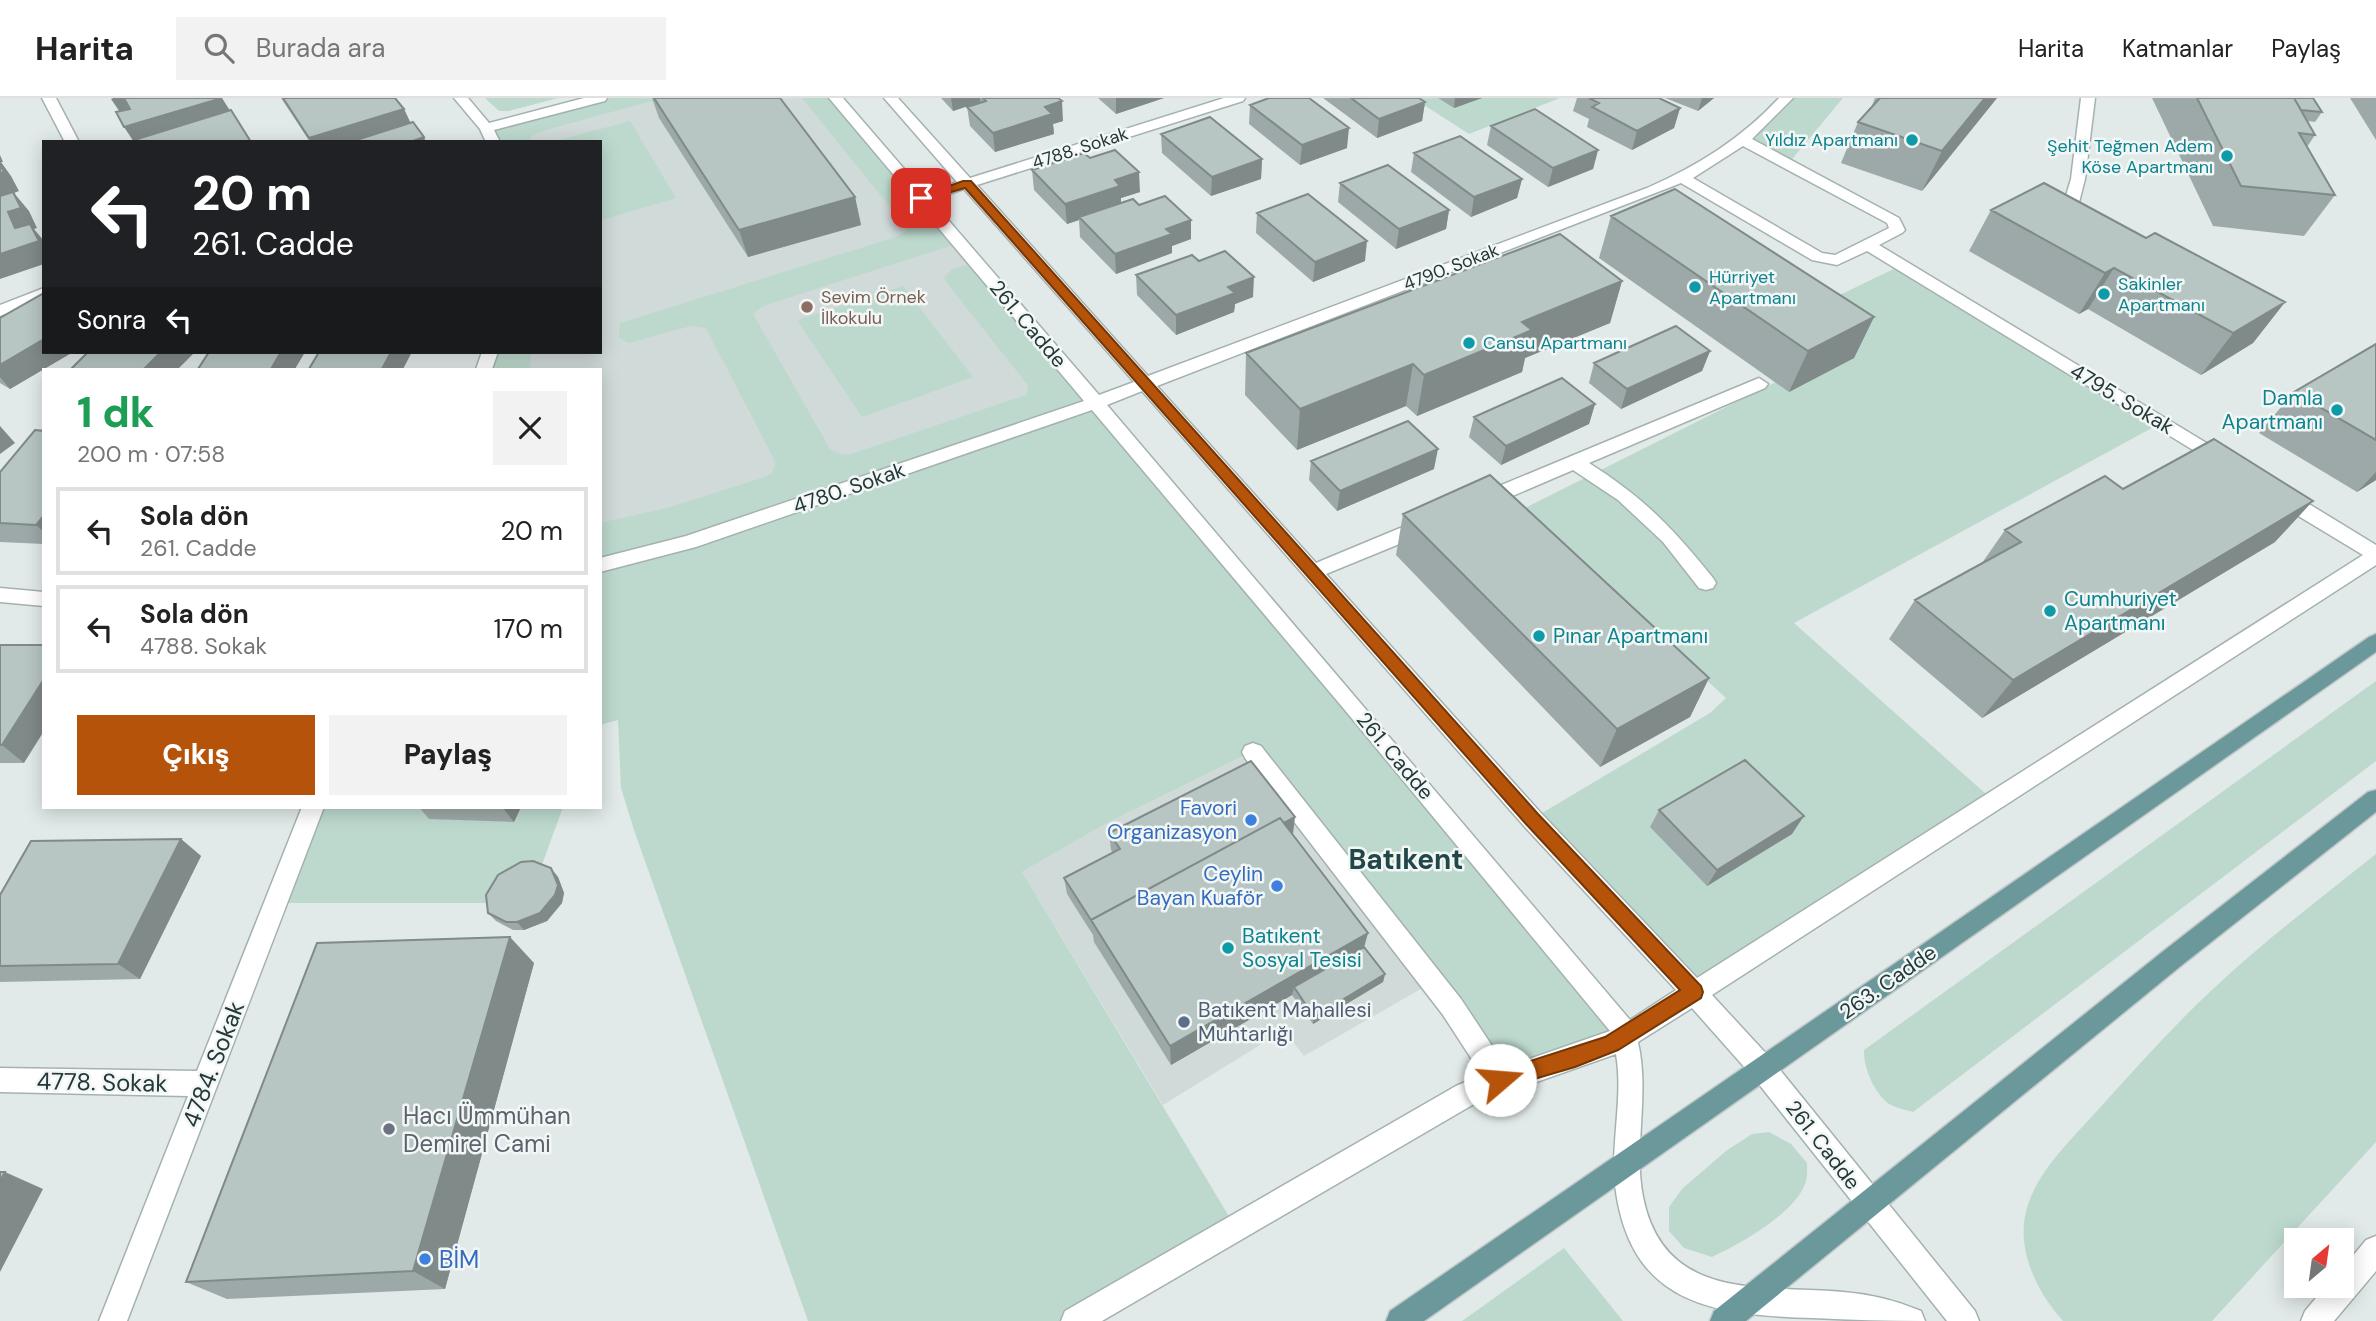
<!DOCTYPE html>
<html lang="tr">
<head>
<meta charset="utf-8">
<style>
  :root { --surface:#fff; --page:#f2f2f2; --text:#222; --muted:#767676; --line:#e0e0e0; --accent:#b45309 }
  body { margin:0; font-family:"DM Sans",sans-serif; background:var(--page); color:var(--text); height:100vh; display:flex; flex-direction:column; font-size:26px; white-space:nowrap }
  * { box-sizing:border-box; margin:0 }
  p { font-size:23px; color:var(--muted) }
  .icon { flex:none; width:38px; height:38px; fill:none; stroke:currentColor; stroke-width:2; stroke-linecap:round; stroke-linejoin:round }
  .map { position:relative; flex:1; overflow:hidden }
  .side { position:absolute; left:42px; top:270px; width:560px; height:441px; display:flex; flex-direction:column; background:var(--surface); border-radius:0px; box-shadow:0 4px 18px #0003 }
  .side>* { flex:none }
  .guide { position:absolute; left:42px; top:42px; width:560px; height:214px; border-radius:0px; box-shadow:0 4px 18px #0003; background:#202124; color:#fff; overflow:hidden }
  .needle { width:46px; rotate:29deg }
  .tools { position:absolute; left:2284px; top:1130px; display:grid; gap:14px }
  .tools a { display:grid; place-items:center; width:70px; height:70px; border-radius:0px; background:var(--surface); box-shadow:0 4px 18px #0003; font-size:35px }
  .pin { position:absolute; display:grid; place-items:center; width:60px; height:60px; color:#fff; margin:-30px; border-radius:14px; box-shadow:0 4px 10px #0006 }
  .me { position:absolute; width:77px; margin:-38px; rotate:72deg; stroke-linejoin:round; filter:drop-shadow(0 0 5px #0008) }
  .turn { display:flex; align-items:center; gap:24px; height:147px; padding:0 35px; font-size:32px }
  .turn .icon { width:91px; height:91px; stroke-width:2.5 }
  .turn b { display:block; font-size:49px; line-height:60px }
  .then { display:flex; align-items:center; height:66px; padding:0 35px; background:#0003; gap:14px; font-size:26px }
  .round { display:grid; place-items:center; flex:none; width:74px; height:74px; border-radius:0px; background:var(--page) }
  .summary { display:flex; align-items:center; justify-content:space-between; height:119px; padding:0 35px }
  h1 { font-size:42px; font-weight:800; line-height:52px; color:#1e9e55 }
  .primary-button { display:flex; gap:14px; margin-top:auto; padding:14px 35px }
  .primary-button a { flex:1; height:80px; border-radius:0px; background:var(--accent); color:#fff; font-size:28px; font-weight:800; line-height:80px; text-align:center }
  .primary-button a+a { background:var(--page); color:var(--text) }
  ul { padding:0; list-style:none }
  li { display:flex; align-items:center; gap:21px; height:88px; margin:0 14px 10px; padding:0 21px; border:4px solid var(--line); border-radius:0px }
  li div { flex:1 }
  li b { display:block; font-size:26px }
  li em { font-style:normal }
  header { display:flex; align-items:center; gap:42px; box-sizing:border-box; height:98px; padding:0 35px; background:var(--surface); border-bottom:2px solid var(--line) }
  header strong { font-size:33px }
  nav { display:flex; gap:38px; margin-inline-start:auto; font-size:24px }
  .search { width:490px; height:63px; background:var(--page); display:flex; align-items:center; gap:18px; box-sizing:border-box; padding:0 24px; border-radius:0px; color:var(--muted); font-size:26px }
  .map>svg:first-child { display:block }
  .built { fill:#d0dad8 }
  .green { fill:#bdd9cd }
  .lines { fill:none; stroke-linecap:round; stroke-linejoin:round }
  .minor-casing { stroke:#a5b1b1; stroke-width:3 }
  .major-casing { stroke:#c2c7c8; stroke-width:3 }
  .minor { fill:#fff; fill-rule:evenodd }
  .major { fill:#6b999b; fill-rule:evenodd }
  .wall { fill:#9da9a8 }
  .shaded-wall { fill:#808a88 }
  .building { fill:#b7c5c3; stroke:#808a88; stroke-width:2 }
  .route { fill:#b45309; stroke:#753606; stroke-width:2 }
  .culture-dot { fill:#0f9aa8; stroke:#f2f7f6; stroke-width:2.5 }
  .education-dot { fill:#8d6e63; stroke:#f2f7f6; stroke-width:2.5 }
  .shop-dot { fill:#3f7fe0; stroke:#f2f7f6; stroke-width:2.5 }
  .service-dot { fill:#5c6f8a; stroke:#f2f7f6; stroke-width:2.5 }
  .worship-dot { fill:#6b7280; stroke:#f2f7f6; stroke-width:2.5 }
  .labels { text-anchor:middle; dominant-baseline:central; stroke-width:5; stroke-linejoin:round; paint-order:stroke }
  .far-culture-label { font-size:18px; fill:#0d838f; stroke:#f2f7f6; text-anchor:start }
  .far-street-label { font-size:18px; fill:#243839; stroke:#f2f7f6 }
  .far-education-label { font-size:18px; fill:#785e54; stroke:#f2f7f6; text-anchor:start }
  .street-label { font-size:21px; fill:#243839; stroke:#f2f7f6 }
  .culture-label { font-size:21px; fill:#0d838f; stroke:#f2f7f6; text-anchor:start }
  .shop-label { font-size:21px; fill:#366cbe; stroke:#f2f7f6; text-anchor:end }
  .service-label { font-size:21px; fill:#4e5e75; stroke:#f2f7f6; text-anchor:start }
  .near-street-label { font-size:24px; fill:#243839; stroke:#f2f7f6 }
  .near-worship-label { font-size:24px; fill:#5b616d; stroke:#f2f7f6; text-anchor:start }
  .near-shop-label { font-size:24px; fill:#366cbe; stroke:#f2f7f6; text-anchor:start }
  .district-label { font-size:28px; font-weight:bold; fill:#224749; stroke:#f2f7f6 }
</style>
</head>
<body>
<header>
<strong>Harita</strong>
<div class="search"><svg class="icon" aria-label="search" viewBox="0 0 24 24"><circle cx="10" cy="10" r="6"/><path d="M15 15l6 6"/></svg>Burada ara</div>
<nav><a>Harita</a><a>Katmanlar</a><a>Paylaş</a></nav>
</header>
<div class="map">
<svg width="2376" height="1223" viewBox="0 0 2376 1223">
  <rect width="100%" height="100%" fill="#e1eae9"/>
  <path class="built" d="M600 0H836L1095 305 600 467V271H484L490 254H600V44H493Z
    M1253 654 1433 884 1304 958 1284 932 1163 1007 1022 774 1105 726Z"/>
  <path class="green" d="M485 0H558L509 13H499Z
    M600 0H663L542 33 531 38 529 44H493L486 30Z
    M802 0H836L959 145 763 208 753 216 830 351 843 357 851 356 1026 297 1028 292 1027 286 946 184 944 179 953 171 976 164 1625 939 1500 982 1252 654 1105 726 1022 774 1236 1130 1075 1223H808L634 732 621 690 618 622 600 627V425L667 410 765 379 772 375 776 365 706 230 691 228 629 245 619 240 620 225 896 139 906 133 903 125Z
    M1413 0H1560L1469 36Z
    M1786 0H1843L1788 66 1743 42Z
    M630 23 676 100 602 122 600 44 559 42Z
    M1902 167 2161 325 1794 525 1995 704 1694 894 1532 721 1710 615 1726 600 1521 412 1840 252 1825 204Z
    M903 188 973 279 862 319 797 222Z
    M490 254H531L530 271H484Z
    M2376 583V663L1913 1014C1906 1012 1897 1010 1891 1007 1875 998 1863 969 1864 952Z
    M313 709H563L528 805H275Z
    M2376 756V1044L2212 1223H2063C2038 1195 2018 1156 2025 1118 2033 1077 2070 1043 2096 1014 2134 972 2172 929 2213 891 2264 843 2321 800 2376 756Z
    M1769 1034 1791 1046 1807 1065C1807 1071 1808 1080 1805 1086 1794 1116 1740 1146 1712 1159L1684 1150 1669 1133V1109L1682 1091 1726 1053 1752 1036Z
    M1564 1150 1623 1223H1462Z"/>
  <g class="lines">
    <defs>
      <path id="minor" d="M42 0H56L79 44H65Z
        M454 0H468L489 25 584 0H607L605 3 494 32 500 44H486L480 31Z
        M829 0H843L924 94 957 84 884 0H898L970 80 1224 0H1245L1243 3 977 87 1148 278 1647 90C1697 68 1741 41 1779 0H1793L1752 41 1899 120 1905 132 1902 135 1879 147 2228 358 2231 362 2228 366H2216L1867 153 1837 167 1812 162 1681 85 1157 288 1316 465 1417 423H1431L1433 428 1431 433 1326 476 1540 714 1697 880 2363 457 2272 402 2270 397 2272 392H2286L2376 447V467L1712 897 1772 962 1975 1213 1979 1223H1947L1754 980 1692 910 1638 944C1650 997 1633 1049 1643 1099 1664 1204 1762 1187 1843 1194 1870 1196 1897 1203 1921 1213L1925 1223C1888 1223 1850 1222 1813 1220 1717 1217 1633 1209 1616 1094 1609 1049 1624 1002 1616 956L1474 1006 1102 1223H1061L1065 1213 1456 988 1482 977 1443 917 1245 660 1242 654 1245 648 1253 645 1261 648 1461 901 1506 969 1610 933 1344 611 1092 312 696 449 600 474V460L686 438 1084 303ZM1743 48 1887 125 1889 130 1835 157 1822 155 1693 80ZM964 91 1134 284 1099 297 931 102ZM1142 293 1524 728 1676 892 1630 922 1107 307Z
        M2081 0H2095L2085 81 2073 128 2065 133 2057 128 2071 81Z
        M44 190V201L0 218V207Z
        M482 254H498L492 271H476Z
        M1759 280 1768 286 1765 290 1589 365C1644 400 1672 429 1713 480L1716 485 1713 490 1706 492 1699 490 1663 444 1618 402 1573 372 1489 408H1475L1473 403 1475 398Z
        M0 490 44 494V508L0 504Z
        M302 709H324L127 1223H99L188 998 0 994V970L197 973Z
        M2376 1138V1173L2334 1223H2301L2305 1213 2326 1188H2342V1171L2366 1142Z"/>
      <path id="major" d="M2376 536V554L1424 1223H1386L1390 1213 2369 539Z
        M2376 692V714L2182 867 1746 1223H1710L1714 1213 2166 851 2368 694Z"/>
    </defs>
    <use href="#minor" class="minor-casing"/>
    <use href="#major" class="major-casing"/>
    <use href="#minor" class="minor"/>
    <use href="#major" class="major"/>
  </g>
  <path class="wall" d="M281 0H395L404 11 410 25 426 44H310Z
    M652 0H780L855 99 861 127 748 159 659 20Z
    M941 0H1058L1063 23 1053 26 1054 36 995 54 970 28 967 9 980 4 953 13Z
    M1098 0H1164L1116 16Z
    M1323 0H1419L1425 4 1422 23 1377 40Z
    M1438 0H1482L1454 10Z
    M1577 0H1659L1680 10 1674 30 1632 52 1587 29 1589 21 1573 13Z
    M1665 0H1714L1698 13Z
    M1875 0H1997L1922 93 1841 65 1858 24 1871 10Z
    M2152 0H2313L2322 14 2315 24 2307 23 2315 37 2307 49 2335 97 2304 138 2213 128Z
    M2350 0H2376V42Z
    M1250 7 1347 50 1300 67 1249 26Z
    M1491 28 1598 52 1593 71 1548 89 1487 47Z
    M1161 36 1262 61 1261 81 1211 98 1162 55Z
    M1414 55 1522 81 1517 100 1471 119 1411 74Z
    M1090 60 1140 94 1121 100V105L1139 107 1191 122V141L1172 148V155L1116 176 1080 139 1079 122 1067 126 1034 92 1032 72Z
    M1340 85 1449 112 1446 131 1396 151 1338 104Z
    M1991 112 2146 140 2285 204 2253 245 2201 277 2088 211 2079 216 1969 153Z
    M1257 115 1365 163 1313 184 1256 135Z
    M1611 118 1874 219 1854 260 1789 294 1599 160Z
    M1199 163 1253 199 1235 206 1234 214 1176 237 1137 197 1136 177Z
    M1622 183 1610 225 1525 260 1522 274 1417 318 1406 308 1297 352 1245 297 1246 255Z
    M0 220 44 254H73L10 291 0 285Z
    M2376 246V382L2357 394 2259 335 2294 294Z
    M1710 253 1702 273 1621 311 1589 285 1594 265Z
    M1595 306 1589 326 1501 367 1469 339 1474 319Z
    M44 333V446L0 444V374Z
    M1311 363 1434 371 1337 413 1309 382Z
    M2123 391 2275 444 1982 620 1889 541 1915 502 1982 465 2005 432Z
    M1403 416 1709 580 1690 619 1600 669 1396 457Z
    M0 547 24 665H0Z
    M419 709H521L514 724 429 721Z
    M1659 712 1792 736 1707 788 1650 729Z
    M1109 735 1292 736 1364 849 1385 876 1383 884 1313 926 1292 897 1171 967 1094 844 1093 837 1067 796 1064 780 1113 755 1111 752Z
    M181 741 201 758 140 881 0 884V797Z
    M558 779 564 795 562 805 547 823 524 832H513L496 823 488 815Z
    M534 865 445 1191 227 1201 186 1184Z"/>
  <path class="shaded-wall" d="M113 0H124L135 17 124 20 111 1Z
    M222 0 234 19 153 44H134L124 29Z
    M951 0H980V4L953 13Z
    M1116 0H1164L1116 16Z
    M1455 0H1482L1454 10Z
    M1702 0H1714L1698 13Z
    M1985 0H1997L1922 93 1942 53Z
    M1062 3 1063 23 1053 26 1054 36 995 54 993 35 1045 9Z
    M1425 4 1422 23 1377 40 1379 21Z
    M1680 10 1674 30 1632 52 1637 33Z
    M404 11 413 30 370 44H311L309 40Z
    M1349 30 1347 50 1300 67 1302 47Z
    M424 39 426 44H413V43Z
    M1598 52 1593 71 1548 89 1553 70Z
    M0 57 3 64H1L11 78 19 93 14 95 29 113 37 130 34 131 44 143V166L0 181V156L15 130 0 99Z
    M1262 61 1261 81 1211 98 1212 79Z
    M1139 74 1140 94 1121 100V107L1079 119V122L1067 126 1065 106 1115 82Z
    M1522 81 1517 100 1471 119 1474 99Z
    M855 99 861 127 748 159 739 132Z
    M1449 112 1446 131 1396 151 1399 131Z
    M1191 122V141L1172 148V155L1116 176 1115 156 1166 131Z
    M1367 143 1365 163 1313 184 1315 164Z
    M2114 170 2088 211 2079 216 2105 175Z
    M1254 179 1253 199 1235 206 1234 214 1176 237V217L1228 189Z
    M1622 183 1610 225 1525 260 1522 274 1417 318 1424 277 1522 224Z
    M2285 204 2253 245 2201 277 2233 235Z
    M1874 219 1854 260 1789 294 1808 253Z
    M44 241V254H73L10 291 0 279V267Z
    M1710 253 1702 273 1621 311 1627 291Z
    M161 254H195L178 271H144Z
    M281 254H305L295 271H271Z
    M391 254H412L403 271H382Z
    M1413 266 1406 308 1297 352 1300 311Z
    M1595 306 1589 326 1501 367 1506 348Z
    M0 328 15 345 0 356Z
    M1438 351 1434 371 1337 413 1340 393Z
    M2376 374V382L2357 394Z
    M2313 403 2275 444 1982 620 2013 582Z
    M44 417V434L36 427Z
    M1709 580 1690 619 1600 669 1617 631Z
    M44 581V633L24 665 2 647Z
    M502 709H521L514 724Z
    M1804 718 1792 736 1707 788 1717 772Z
    M1295 719 1293 736 1093 825Z
    M181 741 201 758 140 881 118 866Z
    M551 770 558 779 564 795 562 805 547 823 524 832 517 824Z
    M1368 835 1362 857 1294 889 1292 897 1171 967 1170 948Z
    M510 839 534 865 445 1191 413 1173Z
    M1385 876 1383 884 1313 926 1314 919Z
    M5 1074 43 1091 0 1174V1083Z"/>
  <path class="building" d="M124 0H222L124 29 116 14 130 11Z
    M283 0H395L404 11 309 40Z
    M654 0H780L855 99 739 132Z
    M983 0H1058L1062 3 1045 9 1052 16 993 35 967 9 986 3Z
    M1269 0H1309L1349 30 1302 47 1250 7Z
    M1351 0H1419L1425 4 1379 21Z
    M1589 0H1659L1680 10 1637 33 1592 9 1599 5Z
    M1880 0H1985L1942 53 1858 24Z
    M2197 0H2294L2315 37 2299 35 2335 97 2241 88Z
    M2294 0H2313L2322 14 2301 12Z
    M1535 11 1598 52 1553 70 1491 28Z
    M231 12 251 44H135L134 42Z
    M1210 19 1262 61 1212 79 1161 36Z
    M413 24 424 39 413 43V44H350Z
    M1460 38 1522 81 1474 99 1414 55Z
    M1115 52 1139 74 1115 82 1120 88 1065 106 1032 72 1084 55 1090 60Z
    M0 66 4 74 0 75Z
    M1388 67 1449 112 1399 131 1340 85Z
    M2044 85 2146 140 2155 135 2285 204 2233 235 2114 170 2105 175 1991 112Z
    M1675 91 1874 219 1808 253 1611 118Z
    M13 94 21 110 8 114 15 130 30 126 39 143 0 156V98Z
    M1308 96 1367 143 1315 164 1257 115Z
    M1165 98 1191 122 1166 131 1172 136 1115 156 1079 119 1133 101 1139 107Z
    M1560 136 1622 183 1522 224 1532 232 1424 277 1413 266 1300 311 1246 255Z
    M1225 153 1254 179 1228 189 1235 195 1176 217 1136 177 1192 157 1199 163Z
    M44 195V241L0 267V220Z
    M1676 228 1710 253 1627 291 1594 265Z
    M2376 246V342L2294 294Z
    M88 254H161L144 271H71Z
    M209 254H281L271 271H198Z
    M319 254H391L382 271H309Z
    M1562 280 1595 306 1506 348 1474 319Z
    M1408 323 1438 351 1340 393 1311 363Z
    M35 332 44 333V417L36 427 0 425V374Z
    M2214 341 2313 403 2013 582 1915 502 2021 444 2005 432 2105 378 2123 391Z
    M1490 377 1709 580 1617 631 1403 416Z
    M0 547H44V581L2 647H0Z
    M1745 662 1804 718 1717 772 1659 712Z
    M1251 663 1295 719 1284 725 1280 720 1091 822 1064 780 1120 751 1109 735Z
    M1280 720 1368 835 1170 948 1091 822Z
    M181 741 118 866 0 868V797L31 743Z
    M533 763 551 770 558 787 555 797 540 815 517 824H506L488 815 486 797 498 777 521 764Z
    M510 839 413 1173 186 1184 317 845Z
    M1364 849 1385 876 1314 919 1294 889Z
    M0 1074H5L0 1083Z"/>
  <path class="route" d="M963 83H971L1538 716 1701 888 1703 894 1701 900 1618 952 1575 969 1500 991 1493 988 1490 982 1493 975 1605 939 1680 892 1526 726 965 90 921 103 915 100Z"/>
  <g class="culture-dot">
    <circle cx="1912" cy="42" r="7"/>
    <circle cx="2227" cy="58" r="7"/>
    <circle cx="1695" cy="189" r="7"/>
    <circle cx="2104" cy="196" r="7"/>
    <circle cx="1469" cy="245" r="7"/>
    <circle cx="2337" cy="312" r="7"/>
    <circle cx="2050" cy="513" r="7"/>
    <circle cx="1539" cy="538" r="7"/>
    <circle cx="1228" cy="850" r="7"/>
  </g>
  <circle class="education-dot" cx="807" cy="209" r="7"/>
  <g class="shop-dot">
    <circle cx="1251" cy="722" r="7"/>
    <circle cx="1277" cy="788" r="7"/>
    <circle cx="425" cy="1161" r="7"/>
  </g>
  <circle class="service-dot" cx="1184" cy="924" r="7"/>
  <circle class="worship-dot" cx="389" cy="1031" r="7"/>
  <g class="labels">
    <g class="far-culture-label">
      <text x="1898" y="42" text-anchor="end">Yıldız Apartmanı</text>
      <text x="2213" y="48" text-anchor="end">Şehit Teğmen Adem<tspan x="2213" dy="21">Köse Apartmanı</tspan></text>
      <text x="1709" y="179">Hürriyet<tspan x="1709" dy="21">Apartmanı</tspan></text>
      <text x="2118" y="186">Sakinler<tspan x="2118" dy="21">Apartmanı</tspan></text>
      <text x="1483" y="245">Cansu Apartmanı</text>
    </g>
    <g class="far-street-label">
      <text transform="translate(1080 50) rotate(-18)">4788. Sokak</text>
      <text transform="translate(1451 169) rotate(-21)">4790. Sokak</text>
    </g>
    <g class="far-education-label">
      <text x="821" y="199">Sevim Örnek<tspan x="821" dy="21">İlkokulu</tspan></text>
    </g>
    <g class="street-label">
      <text transform="translate(1028 226) rotate(50)">261. Cadde</text>
      <text transform="translate(2122 301) rotate(31)">4795. Sokak</text>
      <text transform="translate(849 390) rotate(-19)">4780. Sokak</text>
      <text transform="translate(1395 658) rotate(50)">261. Cadde</text>
      <text transform="translate(1888 884) rotate(-35)">263. Cadde</text>
      <text transform="translate(1823 1047) rotate(52)">261. Cadde</text>
    </g>
    <g class="culture-label">
      <text x="2323" y="300" text-anchor="end">Damla<tspan x="2323" dy="24">Apartmanı</tspan></text>
      <text x="2064" y="501">Cumhuriyet<tspan x="2064" dy="24">Apartmanı</tspan></text>
      <text x="1553" y="538">Pınar Apartmanı</text>
      <text x="1242" y="838">Batıkent<tspan x="1242" dy="24">Sosyal Tesisi</tspan></text>
    </g>
    <g class="shop-label">
      <text x="1237" y="710">Favori<tspan x="1237" dy="24">Organizasyon</tspan></text>
      <text x="1263" y="776">Ceylin<tspan x="1263" dy="24">Bayan Kuaför</tspan></text>
    </g>
    <g class="service-label">
      <text x="1198" y="912">Batıkent Mahallesi<tspan x="1198" dy="24">Muhtarlığı</tspan></text>
    </g>
    <g class="near-street-label">
      <text transform="translate(213 966) rotate(-69)">4784. Sokak</text>
      <text transform="translate(102 984) rotate(1)">4778. Sokak</text>
    </g>
    <g class="near-worship-label">
      <text x="403" y="1017">Hacı Ümmühan<tspan x="403" dy="28">Demirel Cami</tspan></text>
    </g>
    <g class="near-shop-label">
      <text x="439" y="1161">BİM</text>
    </g>
    <g class="district-label">
      <text x="1406" y="761">Batıkent</text>
    </g>
  </g>
</svg>
<div class="tools">
<a><svg class="needle" viewBox="-14 -14 28 28"><path d="M0-13l5 13h-10z" fill="#e53935"/><path d="M0 13l5-13h-10z" fill="#767676"/></svg></a>
</div>
<div class="pin" style="left:921px;top:100px;background:#d93025"><svg class="icon" aria-label="arrive" viewBox="0 0 24 24"><path d="M6 21V4h12l-3 4 3 4H6"/></svg></div>
<svg class="me" style="left:1500px;top:982px" viewBox="-20 -20 40 40"><circle r="19" fill="#fff"/><path d="M0-13L10 11 0 6-10 11z" fill="#b45309"/></svg>
<div class="guide">
<div class="turn"><svg class="icon" aria-label="left" viewBox="0 0 24 24"><path d="M17 20v-9H6M10 6l-5 5 5 5"/></svg><div><b>20 m</b>261. Cadde</div></div>
<div class="then">Sonra<svg class="icon" aria-label="left" viewBox="0 0 24 24"><path d="M17 20v-9H6M10 6l-5 5 5 5"/></svg></div>
</div>
<section class="side">
<div class="summary"><div><h1>1 dk</h1><p>200 m · 07:58</p></div><a class="round"><svg class="icon" aria-label="close" viewBox="0 0 24 24"><path d="M6 6l12 12M18 6L6 18"/></svg></a></div>
<ul>
<li><svg class="icon" aria-label="left" viewBox="0 0 24 24"><path d="M17 20v-9H6M10 6l-5 5 5 5"/></svg><div><b>Sola dön</b><p>261. Cadde</p></div><em>20 m</em></li>
<li><svg class="icon" aria-label="left" viewBox="0 0 24 24"><path d="M17 20v-9H6M10 6l-5 5 5 5"/></svg><div><b>Sola dön</b><p>4788. Sokak</p></div><em>170 m</em></li>
</ul>
<div class="primary-button"><a>Çıkış</a><a>Paylaş</a></div>
</section>
</div>
</body>
</html>
